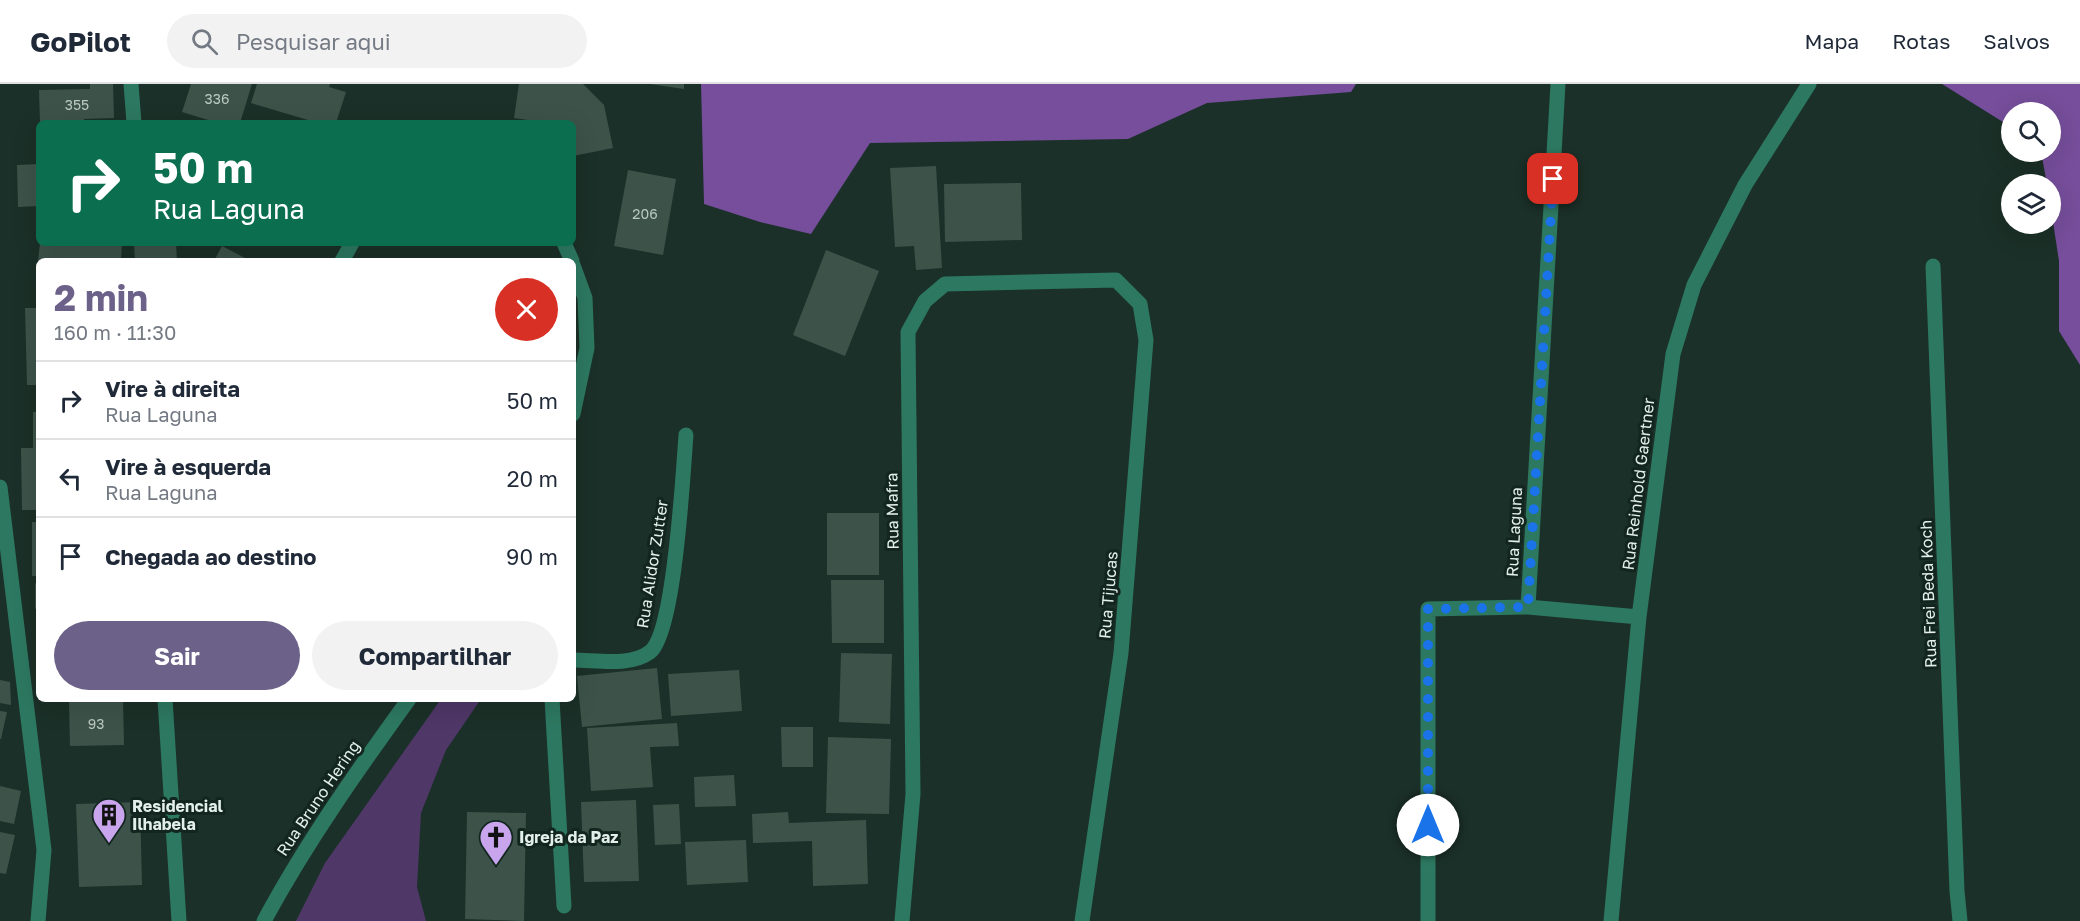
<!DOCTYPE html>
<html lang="pt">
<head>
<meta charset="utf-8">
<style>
  :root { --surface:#fff; --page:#f2f2f3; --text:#1f2937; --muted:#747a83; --line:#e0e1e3; --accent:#6b6189 }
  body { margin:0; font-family:"Golos Text",sans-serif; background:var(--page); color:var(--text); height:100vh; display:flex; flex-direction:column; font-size:22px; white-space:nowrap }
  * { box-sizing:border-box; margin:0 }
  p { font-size:20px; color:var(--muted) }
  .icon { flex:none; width:33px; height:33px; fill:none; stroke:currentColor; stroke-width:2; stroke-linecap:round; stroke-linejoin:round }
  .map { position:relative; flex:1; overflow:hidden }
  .side { position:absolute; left:36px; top:174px; width:540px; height:444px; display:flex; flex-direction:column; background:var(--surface); border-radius:9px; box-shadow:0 6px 24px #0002 }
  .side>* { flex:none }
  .guide { position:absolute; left:36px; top:36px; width:540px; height:126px; border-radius:9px; box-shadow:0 6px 24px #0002; background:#0b6e4f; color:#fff; overflow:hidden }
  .fabs { position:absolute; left:2001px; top:18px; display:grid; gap:12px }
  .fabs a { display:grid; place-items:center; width:60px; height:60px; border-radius:50%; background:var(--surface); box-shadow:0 6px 24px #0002; font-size:30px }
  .pin { position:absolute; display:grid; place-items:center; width:51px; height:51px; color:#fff; margin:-26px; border-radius:12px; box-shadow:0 3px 9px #0006 }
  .me { position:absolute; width:66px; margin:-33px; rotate:0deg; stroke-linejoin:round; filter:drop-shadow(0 0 4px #0008) }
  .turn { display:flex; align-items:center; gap:21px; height:126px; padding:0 18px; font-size:27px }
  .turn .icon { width:78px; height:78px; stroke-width:2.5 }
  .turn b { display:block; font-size:42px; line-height:51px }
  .round { display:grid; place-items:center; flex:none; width:63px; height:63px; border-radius:32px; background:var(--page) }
  .headline { display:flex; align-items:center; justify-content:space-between; height:102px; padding:0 18px }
  h1 { font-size:36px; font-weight:700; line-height:45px; color:var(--accent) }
  .action { display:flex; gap:12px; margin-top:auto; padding:12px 18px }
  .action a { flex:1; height:69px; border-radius:36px; background:var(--accent); color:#fff; font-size:24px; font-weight:700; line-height:69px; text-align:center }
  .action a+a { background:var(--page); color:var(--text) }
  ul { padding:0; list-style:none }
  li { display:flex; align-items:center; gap:18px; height:78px; padding:0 18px; border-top:2px solid var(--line) }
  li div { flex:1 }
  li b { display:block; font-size:22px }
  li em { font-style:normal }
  header { display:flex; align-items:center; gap:36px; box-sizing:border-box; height:84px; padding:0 30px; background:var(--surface); border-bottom:2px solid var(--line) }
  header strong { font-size:28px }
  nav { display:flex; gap:33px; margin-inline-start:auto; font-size:21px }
  .search { width:420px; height:54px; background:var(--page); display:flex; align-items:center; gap:15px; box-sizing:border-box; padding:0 21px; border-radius:33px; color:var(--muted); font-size:22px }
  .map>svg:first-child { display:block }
  .green { fill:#4f3767 }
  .forest { fill:#764e9b }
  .building { fill:#3d534a }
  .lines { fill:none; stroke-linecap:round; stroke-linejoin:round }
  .minor { stroke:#2d7860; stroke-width:15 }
  .tertiary { stroke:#2d7860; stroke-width:15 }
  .route { stroke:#1a73e8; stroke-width:10; stroke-dasharray:0 18 }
  .labels { text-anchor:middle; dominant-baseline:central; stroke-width:6; stroke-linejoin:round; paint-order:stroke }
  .number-label { font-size:14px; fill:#bac8c2 }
  .street-label { font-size:16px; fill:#e3efea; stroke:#12261f }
  .poi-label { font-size:16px; font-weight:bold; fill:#e3efea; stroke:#12261f; text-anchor:start }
</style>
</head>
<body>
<header>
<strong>GoPilot</strong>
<div class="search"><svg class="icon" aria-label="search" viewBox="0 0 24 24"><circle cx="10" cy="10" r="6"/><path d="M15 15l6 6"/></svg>Pesquisar aqui</div>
<nav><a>Mapa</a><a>Rotas</a><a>Salvos</a></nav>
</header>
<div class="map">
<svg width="2080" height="837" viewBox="0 0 2080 837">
  <rect width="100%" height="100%" fill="#1b3028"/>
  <path class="green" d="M441 615H481L446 666 421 729 417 803 426 837H296L325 779Z"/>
  <path class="forest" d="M701 0H1356L1351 8 1207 19 1128 55 870 59 811 150 760 138 704 120Z
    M1942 0H2080V281L2059 247V177L2051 125 2050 100H2047L2041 68H2050V28H2012L2011 43Z"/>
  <path class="building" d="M90 0H113L114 34 84 35V39H40L39 6 90 5Z
    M191 0H252L240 39H218L182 28Z
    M257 0H330L329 3 346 8 336 39H318L251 19Z
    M519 0H583L604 21 613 64 573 72V39H548L514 34Z
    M650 0H684V5Z
    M39 80V122L18 123 17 81Z
    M936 82 942 184 916 186 914 162 895 163 890 84Z
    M628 86 676 95 663 171 614 162Z
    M1021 99 1022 156 945 158 944 100Z
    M40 159H122L121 177H38Z
    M134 159H176L177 177H135Z
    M222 162 251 177H214Z
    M826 166 879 187 845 272 793 251Z
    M25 224H39V301H27Z
    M33 328H39V426H22L21 364H33Z
    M827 429H879V491H827Z
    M32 438H39V492H32Z
    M831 496H884V559H832Z
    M35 499H39V525H35Z
    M841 569 892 570 890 640 839 638Z
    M657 584 662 635 582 643 577 592Z
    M739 586 742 627 671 632 668 590Z
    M0 596 10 598 11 621 0 619Z
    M78 615H123L124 661 70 662 69 617Z
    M0 627 7 628 1 655H0Z
    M677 639 679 662 650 663 653 703 591 707 587 644Z
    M781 643H813V683H782Z
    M828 653 891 655 889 730 826 729Z
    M734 691 736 722 695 723 694 693Z
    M0 702 21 707 14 740 0 737Z
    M636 716 639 797 584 798 581 718Z
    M140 718 142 801 79 803 76 720Z
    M679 720 681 760 655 761 653 721Z
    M467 728 526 729 524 837 465 835Z
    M788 728 789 739 866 736 868 800 813 802 812 757 753 759 752 730Z
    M0 748 15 751 6 790 0 789Z
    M746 756 748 798 687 801 685 758Z"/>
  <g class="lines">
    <path class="minor" d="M342 177 352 159
      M1933 182 1957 807 1960 837
      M0 403 44 766 38 837
      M1528 523 1558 0
      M573 576C596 576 630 583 650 568 675 548 683 388 686 351
      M165 615 179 837
      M552 615 564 822
      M902 837 913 710 908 248 925 217 945 200 1116 196 1140 220 1146 256 1121 569 1082 837
      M1428 837V525L1528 523 1639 533
      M1611 837 1639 533 1673 270 1694 201 1745 101 1809 0"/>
    <path class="tertiary" d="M131 0 134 39
      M564 159 572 177
      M573 181 585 214 587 264 573 330
      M264 837C306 759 357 687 409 615"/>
  </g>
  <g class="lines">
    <path class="route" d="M1428 741V525L1528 523 1553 95"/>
  </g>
  <defs>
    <symbol id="building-pin" viewBox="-11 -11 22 30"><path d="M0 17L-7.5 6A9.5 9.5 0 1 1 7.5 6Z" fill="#c9a5ee" stroke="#12261f"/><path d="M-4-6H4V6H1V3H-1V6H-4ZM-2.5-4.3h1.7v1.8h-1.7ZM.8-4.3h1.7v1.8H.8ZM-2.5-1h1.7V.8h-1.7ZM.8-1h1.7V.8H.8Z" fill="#111"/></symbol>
    <symbol id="church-pin" viewBox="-11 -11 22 30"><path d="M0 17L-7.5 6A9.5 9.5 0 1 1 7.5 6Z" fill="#c9a5ee" stroke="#12261f"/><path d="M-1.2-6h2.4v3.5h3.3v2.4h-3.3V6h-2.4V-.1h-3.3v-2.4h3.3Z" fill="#111"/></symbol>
  </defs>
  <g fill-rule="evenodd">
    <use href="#building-pin" x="90" y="712" width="38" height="52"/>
    <use href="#church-pin" x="477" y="734" width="38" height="52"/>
  </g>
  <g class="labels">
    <g class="number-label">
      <text x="217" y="14">336</text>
      <text x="77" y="20">355</text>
      <text x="645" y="129">206</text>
      <text x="96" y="639">93</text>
    </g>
    <g class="street-label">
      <text transform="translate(1638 400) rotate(-83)">Rua Reinhold Gaertner</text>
      <text transform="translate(892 427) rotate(-91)">Rua Mafra</text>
      <text transform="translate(1514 448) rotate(-87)">Rua Laguna</text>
      <text transform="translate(652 480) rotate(-81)">Rua Alidor Zutter</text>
      <text transform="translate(1928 510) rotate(-92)">Rua Frei Beda Koch</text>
      <text transform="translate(1108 511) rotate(-85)">Rua Tijucas</text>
      <text transform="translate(318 714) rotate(-56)">Rua Bruno Hering</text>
    </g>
    <g class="poi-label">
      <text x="132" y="722">Residencial<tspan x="132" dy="18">Ilhabela</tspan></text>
      <text x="519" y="753">Igreja da Paz</text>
    </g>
  </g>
</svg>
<div class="fabs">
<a><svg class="icon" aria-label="search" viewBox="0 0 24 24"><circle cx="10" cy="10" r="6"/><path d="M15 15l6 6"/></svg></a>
<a><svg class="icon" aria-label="layers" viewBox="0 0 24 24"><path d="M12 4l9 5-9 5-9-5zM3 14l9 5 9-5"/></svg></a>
</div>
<div class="pin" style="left:1553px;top:95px;background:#d93025"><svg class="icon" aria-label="arrive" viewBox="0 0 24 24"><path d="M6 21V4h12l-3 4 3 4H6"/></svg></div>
<svg class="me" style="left:1428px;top:741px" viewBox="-20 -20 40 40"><circle r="19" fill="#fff"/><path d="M0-13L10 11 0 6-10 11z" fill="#1a73e8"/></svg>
<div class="guide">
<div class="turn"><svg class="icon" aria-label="right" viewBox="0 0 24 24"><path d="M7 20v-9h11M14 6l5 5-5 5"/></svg><div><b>50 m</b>Rua Laguna</div></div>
</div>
<section class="side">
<div class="headline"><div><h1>2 min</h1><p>160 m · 11:30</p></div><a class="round" style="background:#d93025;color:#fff"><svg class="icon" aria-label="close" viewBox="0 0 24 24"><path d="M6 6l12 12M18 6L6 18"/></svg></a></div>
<ul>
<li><svg class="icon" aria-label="right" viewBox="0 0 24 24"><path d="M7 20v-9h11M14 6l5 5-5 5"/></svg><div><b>Vire à direita</b><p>Rua Laguna</p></div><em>50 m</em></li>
<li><svg class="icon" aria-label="left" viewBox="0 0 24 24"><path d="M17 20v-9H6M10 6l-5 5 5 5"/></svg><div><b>Vire à esquerda</b><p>Rua Laguna</p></div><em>20 m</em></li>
<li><svg class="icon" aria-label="arrive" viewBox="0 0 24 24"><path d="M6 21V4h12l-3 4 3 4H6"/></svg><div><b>Chegada ao destino</b></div><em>90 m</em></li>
</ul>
<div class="action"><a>Sair</a><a>Compartilhar</a></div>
</section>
</div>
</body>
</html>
